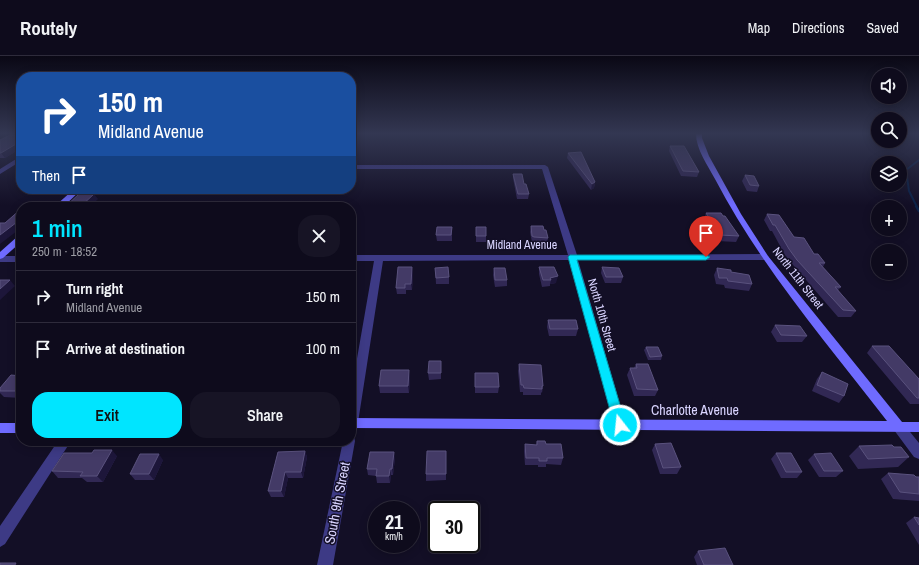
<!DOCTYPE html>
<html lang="en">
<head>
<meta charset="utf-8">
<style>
  :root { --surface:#0e0b1c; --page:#171425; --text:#f1f3f6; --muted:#9b9ba3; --line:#2e2b3b; --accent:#00e5ff }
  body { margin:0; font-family:"Archivo Narrow",sans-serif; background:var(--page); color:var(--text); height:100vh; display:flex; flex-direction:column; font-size:15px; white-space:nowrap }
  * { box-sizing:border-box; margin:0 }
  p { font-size:13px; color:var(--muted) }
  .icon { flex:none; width:22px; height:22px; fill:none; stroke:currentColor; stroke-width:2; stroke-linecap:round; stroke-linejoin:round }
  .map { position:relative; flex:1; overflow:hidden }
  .panel { position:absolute; left:16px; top:146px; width:340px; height:244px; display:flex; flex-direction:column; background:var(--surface); border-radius:16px; box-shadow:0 2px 10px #0003,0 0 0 1px var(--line) }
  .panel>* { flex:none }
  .guide { position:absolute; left:16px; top:16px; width:340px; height:122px; border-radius:16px; box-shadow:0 2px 10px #0003,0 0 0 1px var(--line); background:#1a4fa0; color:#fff; overflow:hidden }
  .tools { position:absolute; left:871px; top:12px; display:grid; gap:8px }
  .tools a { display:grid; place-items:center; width:36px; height:36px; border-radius:50%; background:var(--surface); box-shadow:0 2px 10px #0003,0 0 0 1px var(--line); font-size:20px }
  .speed { position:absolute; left:368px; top:445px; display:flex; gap:8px; font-size:20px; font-weight:700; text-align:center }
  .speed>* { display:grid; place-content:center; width:52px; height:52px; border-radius:50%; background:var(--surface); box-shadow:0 2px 10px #0003,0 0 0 1px var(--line); line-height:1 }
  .speed small { font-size:10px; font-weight:400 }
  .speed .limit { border:2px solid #111; border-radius:6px; background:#fff; color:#111 }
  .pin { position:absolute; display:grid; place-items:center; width:34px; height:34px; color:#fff; margin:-41px -17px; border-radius:50% 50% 50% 0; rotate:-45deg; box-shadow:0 0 4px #0007 }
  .pin .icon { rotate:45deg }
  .me { position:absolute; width:44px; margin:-22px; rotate:344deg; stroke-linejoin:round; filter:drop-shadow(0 0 3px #0008) }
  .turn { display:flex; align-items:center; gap:14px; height:84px; padding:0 16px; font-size:18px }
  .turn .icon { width:52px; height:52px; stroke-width:2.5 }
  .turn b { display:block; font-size:28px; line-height:34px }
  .then { display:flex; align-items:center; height:38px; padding:0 16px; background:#0003; gap:8px; font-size:15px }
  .round { display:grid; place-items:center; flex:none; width:42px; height:42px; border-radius:16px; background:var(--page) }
  .overview { display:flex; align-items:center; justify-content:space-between; height:68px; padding:0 16px }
  h1 { font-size:24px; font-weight:600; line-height:30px; color:var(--accent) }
  .primary-button { display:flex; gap:8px; margin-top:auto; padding:8px 16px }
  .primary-button a { flex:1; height:46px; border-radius:16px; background:var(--accent); color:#111; font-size:16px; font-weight:600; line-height:46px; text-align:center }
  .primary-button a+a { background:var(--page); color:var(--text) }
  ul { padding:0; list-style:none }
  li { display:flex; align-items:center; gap:12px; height:52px; padding:0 16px; border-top:1px solid var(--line) }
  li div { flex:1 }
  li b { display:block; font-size:15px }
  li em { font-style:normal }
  header { display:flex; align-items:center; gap:24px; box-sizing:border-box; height:56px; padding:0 20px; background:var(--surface); border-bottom:1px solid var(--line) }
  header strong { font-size:19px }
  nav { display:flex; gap:22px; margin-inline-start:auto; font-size:14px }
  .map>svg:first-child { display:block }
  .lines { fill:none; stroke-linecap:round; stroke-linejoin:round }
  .stream-far1 { stroke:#0c2248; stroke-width:2 }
  .stream { stroke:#0c2248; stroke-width:2.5 }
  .street { fill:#3d3a85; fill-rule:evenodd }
  .secondary { fill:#6f6bff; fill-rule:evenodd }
  .wall { fill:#312854 }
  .shaded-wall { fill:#1d163a }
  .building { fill:#433a66; stroke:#5a527e }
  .route { fill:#00e5ff; stroke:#0095a6 }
  .labels { text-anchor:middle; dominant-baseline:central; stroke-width:3; stroke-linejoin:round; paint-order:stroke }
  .street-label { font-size:12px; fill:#d9d4ff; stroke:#130f26 }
  .near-street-label { font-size:14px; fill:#d9d4ff; stroke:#130f26 }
</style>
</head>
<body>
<header>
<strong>Routely</strong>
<nav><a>Map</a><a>Directions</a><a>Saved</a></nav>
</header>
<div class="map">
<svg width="919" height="509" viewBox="0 0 919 509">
  <rect width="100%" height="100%" fill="#130f26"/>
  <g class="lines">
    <path class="stream-far1" d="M917 151 909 135 906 114 919 104"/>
    <path class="stream" d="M916 150 919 155"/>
    <path class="street" d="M21 100V105L0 118V113Z
      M351 109H545L548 111 577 199 765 198 769 201 765 204H578L626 369 624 373 620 374 616 373 614 369 569 204 383 205 357 373 355 377 351 378V337L374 205H351V199H568L542 113H351Z
      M0 200H21V206H0Z
      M898 365 902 366 919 387V403L914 401 894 374 892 370 894 366Z
      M351 380 354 381 355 385 333 509H317L343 385H351Z
      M58 385H71L5 488 0 491V470Z"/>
    <path class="secondary" d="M696 78H702V82L709 100 741 158 768 200 902 366H919V376L351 372V362L887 365C827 287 761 211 715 123 708 110 696 93 696 78Z
      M74 133H82L63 151H54Z
      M21 179V186L3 202 0 203V196L18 180Z
      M0 367H21V377H0Z"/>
  </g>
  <path class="wall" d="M21 79V92L5 102H0V84Z
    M670 90 699 116 697 121 681 120 669 95Z
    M568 97 595 126 594 132 591 134 567 102Z
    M513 118 524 128 529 138 528 143H517L513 122Z
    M745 119 759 130 757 136 747 135 742 125Z
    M706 157 739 180 736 186 717 185 704 163Z
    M767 158 825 207 823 211 841 231 838 234 856 255 851 261H838L794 210 785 199 772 175H770L764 164Z
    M531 170 544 174 548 182 547 188H534L532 186 530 176Z
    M452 171V185H437L436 179Z
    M476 171 486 180V186H476Z
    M539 211 556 227 550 228V230L542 231 539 218Z
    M602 211 623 221 621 227H605L601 217Z
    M435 212 449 221V228H436Z
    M494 212 507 224V230L495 231 493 219Z
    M717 212 731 216 752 228 749 235 725 232 724 229 716 228 714 219Z
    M413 218 412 234H406V238H397L396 232Z
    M548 264 578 273 576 280H549L547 271Z
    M775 269 807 280 802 286H777L771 276Z
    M872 290 919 323V348H910L867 297Z
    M646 291 662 300 661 304H648L644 294Z
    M441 305V323L429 324 428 317Z
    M519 308 543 330 542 337 541 336V339H523V336H520L518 315Z
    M636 308 658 334 655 340H634L627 319 630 312H634Z
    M822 316 844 340 839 347 812 335 817 323Z
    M475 317 499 331 498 337H475Z
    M21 320V342L4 341 0 337V332Z
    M410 320 409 337H380L379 330Z
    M537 385 546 388 563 402 561 409 546 408V411H538V409H525L524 395 525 388 536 389Z
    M655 388 681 411 677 418H660L652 394Z
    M859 390 894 391 909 401 898 411 858 413 849 400Z
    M305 395 307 401 303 422H288L284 441H271L268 435 278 396Z
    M446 395V424L426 425V418Z
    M776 397 802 416 797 422H781L771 403Z
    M814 398 843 415 836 421H819L808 404Z
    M117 400 103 426H87L82 422H58L52 415Z
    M395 402 393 419H391L390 427H377L376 420 368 419 367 413Z
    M163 404 154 424H135L130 418Z
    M888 417 919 421V445L893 443 881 423Z
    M914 461 919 462V489L906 467Z
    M698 495 733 509H697L694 501Z"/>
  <path class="shaded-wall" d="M21 85V92L5 102 1 97Z
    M595 126 594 132 591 134 592 128Z
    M94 138 98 143 90 151H80Z
    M21 163V172L0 188V179Z
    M412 211 413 218 412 234 411 228Z
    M558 220 556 227 550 228 551 224 550 222Z
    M10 224 15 230 0 244V233Z
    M409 314 410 320 409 337 408 330Z
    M21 328V341L15 335Z
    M112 394 117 400 103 426 97 420Z
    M305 395 307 401 303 422 301 416Z
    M394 396 395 402 393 419 392 413Z
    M159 398 163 404 154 424 149 418Z
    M390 413 391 419 390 427 389 420Z
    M285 416 288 422 284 441 281 435Z"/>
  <path class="building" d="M10 79H21V85L1 97H0V84Z
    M670 90H684L699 116 683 115Z
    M581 96 595 126 592 128 568 97Z
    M513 118H522L524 128H526L529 138H518Z
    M745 119 754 120 759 130 750 129Z
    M79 138H94L80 151 66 150Z
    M21 153V163L0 179V167H5Z
    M706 157H721L723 160H725L739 180 720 179Z
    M767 158 779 159 794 181 804 182 814 198H818L825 207H819L841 231H835L856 255 843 254 797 204 789 193 775 169H773Z
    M531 170H543L544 174H546L548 182 534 181 532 180Z
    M437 171H452L451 179H436Z
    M476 171H486V180H476Z
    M398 211H412L411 228H405V232H396Z
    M448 211 449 221 436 222 435 212Z
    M539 211H554L558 220 550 222 551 224H543Z
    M602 211 619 212 623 221H606Z
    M494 212H505L507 224H495Z
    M717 212 731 214V216L749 219 752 228 728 225 727 222H719Z
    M0 224H10L0 233Z
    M548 264H576L578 273H550Z
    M775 269 800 270 807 280 781 279Z
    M872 290H889L919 323V342H917Z
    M646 291H658L662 300 650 301Z
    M429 305H441V317H428Z
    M519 308 541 309 543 330H542V333L524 332 523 329H521Z
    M636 308H648L658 334 637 333 630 312H637Z
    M381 314H409L408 330H379Z
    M822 316 848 328 844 340 817 329Z
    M475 317H498L499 331H475Z
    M11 319 21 320V328L15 335H0V332Z
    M537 385H545L546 388H561L563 402H547V405H539V402H526L525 388 537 389Z
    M671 387 681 411 663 412 655 388Z
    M892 389 894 391H901L909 401 868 403 859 390Z
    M94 394H112L97 420H80L83 416 52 415 64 397H92Z
    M305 395 301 416H285L281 435H268L278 396Z
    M427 395H446V418H426Z
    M370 396H394L392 413H390L389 420H376L377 413H367Z
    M776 397H791L802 416H786Z
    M831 397 843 415H824L814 398Z
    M140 398H159L149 418H130Z
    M888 417 914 419 916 421H919V438L900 436Z
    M914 461 919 462V469Z
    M725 492 733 509H704L698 495Z
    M0 507H16L15 509H0Z"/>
  <linearGradient id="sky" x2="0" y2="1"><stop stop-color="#0a0815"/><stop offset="0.52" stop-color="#333752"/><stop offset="1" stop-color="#333752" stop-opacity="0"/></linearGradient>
  <rect width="919" height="149" fill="url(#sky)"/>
  <path class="route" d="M570 199H706L710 201 706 204H577L626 369 624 372 620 374 616 372 614 369 568 201Z"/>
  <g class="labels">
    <g class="street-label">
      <text x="522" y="189">Midland Avenue</text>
      <text transform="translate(798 222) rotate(52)">North 11th Street</text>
      <text transform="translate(602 259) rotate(74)">North 10th Street</text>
    </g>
    <g class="near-street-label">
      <text x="695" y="354">Charlotte Avenue</text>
      <text transform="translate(337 447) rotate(-79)">South 9th Street</text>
    </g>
  </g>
</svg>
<div class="tools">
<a><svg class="icon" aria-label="sound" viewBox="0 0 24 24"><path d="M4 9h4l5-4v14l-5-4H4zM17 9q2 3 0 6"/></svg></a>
<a><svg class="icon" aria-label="search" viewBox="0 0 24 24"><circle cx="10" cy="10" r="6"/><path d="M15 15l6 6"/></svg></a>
<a><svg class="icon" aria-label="layers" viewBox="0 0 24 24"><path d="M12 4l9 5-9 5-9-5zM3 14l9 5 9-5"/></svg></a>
<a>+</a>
<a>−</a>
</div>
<div class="speed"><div>21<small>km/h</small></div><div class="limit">30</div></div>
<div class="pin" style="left:706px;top:201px;background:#d93025"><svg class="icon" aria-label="arrive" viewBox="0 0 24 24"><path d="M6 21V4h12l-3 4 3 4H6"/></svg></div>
<svg class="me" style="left:620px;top:369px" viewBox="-20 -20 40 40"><circle r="17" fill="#00e5ff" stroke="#fff" stroke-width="3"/><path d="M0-11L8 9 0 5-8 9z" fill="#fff"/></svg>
<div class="guide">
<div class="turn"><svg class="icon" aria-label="right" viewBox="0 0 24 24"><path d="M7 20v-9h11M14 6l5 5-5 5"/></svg><div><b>150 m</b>Midland Avenue</div></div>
<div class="then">Then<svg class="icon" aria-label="arrive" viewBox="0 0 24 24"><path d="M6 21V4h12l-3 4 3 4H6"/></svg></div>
</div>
<section class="panel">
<div class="overview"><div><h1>1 min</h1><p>250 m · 18:52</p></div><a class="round"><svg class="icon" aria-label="close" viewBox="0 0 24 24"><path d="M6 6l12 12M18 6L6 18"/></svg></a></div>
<ul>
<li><svg class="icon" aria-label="right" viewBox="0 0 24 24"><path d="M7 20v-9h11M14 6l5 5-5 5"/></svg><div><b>Turn right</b><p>Midland Avenue</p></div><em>150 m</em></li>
<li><svg class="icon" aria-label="arrive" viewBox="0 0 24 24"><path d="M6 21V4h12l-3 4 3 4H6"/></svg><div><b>Arrive at destination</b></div><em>100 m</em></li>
</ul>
<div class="primary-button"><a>Exit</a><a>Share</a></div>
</section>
</div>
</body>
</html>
